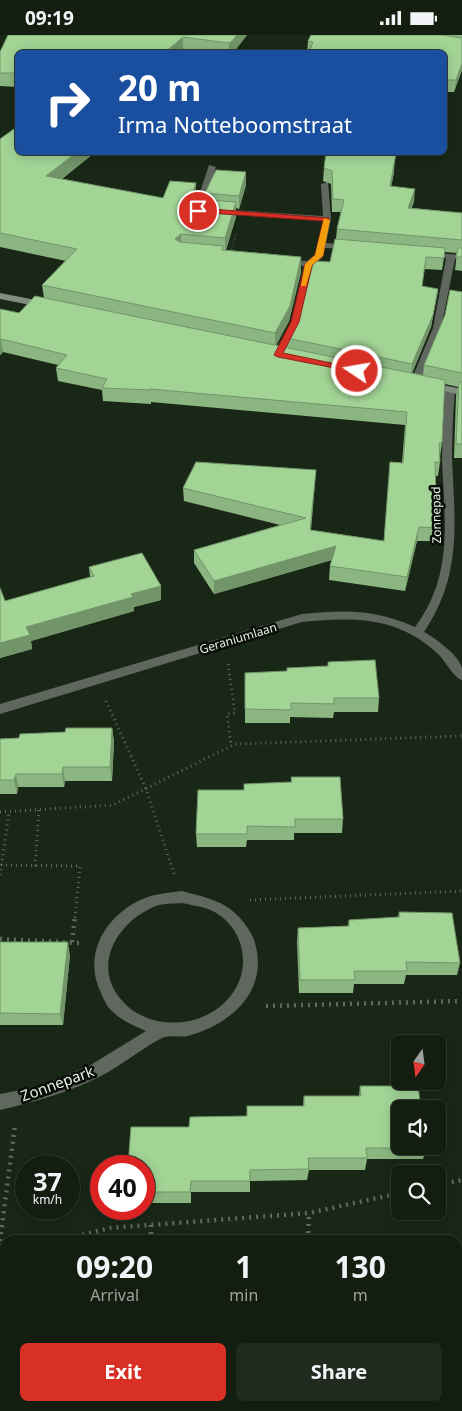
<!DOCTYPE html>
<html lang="en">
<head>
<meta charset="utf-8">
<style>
  :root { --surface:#131d10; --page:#202a1e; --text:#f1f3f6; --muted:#9da29f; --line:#323b30; --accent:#d93025 }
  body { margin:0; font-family:"Noto Sans",sans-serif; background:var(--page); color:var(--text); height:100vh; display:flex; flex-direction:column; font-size:19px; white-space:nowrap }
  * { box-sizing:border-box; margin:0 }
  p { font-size:16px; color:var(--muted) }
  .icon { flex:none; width:28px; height:28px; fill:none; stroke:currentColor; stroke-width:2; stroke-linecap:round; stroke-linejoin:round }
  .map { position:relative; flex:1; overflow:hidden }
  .panel { position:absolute; left:0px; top:1200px; width:462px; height:176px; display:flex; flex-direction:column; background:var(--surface); border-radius:15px 15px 0 0; box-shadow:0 2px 12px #0003,0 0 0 1px var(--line) }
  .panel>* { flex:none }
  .top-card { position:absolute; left:15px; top:15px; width:432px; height:105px; border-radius:8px; box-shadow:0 2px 12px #0003,0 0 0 1px var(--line); background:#1a4fa0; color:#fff; overflow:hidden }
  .needle { width:32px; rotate:194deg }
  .tools { position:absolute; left:391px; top:1000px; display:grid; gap:10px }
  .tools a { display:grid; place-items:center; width:55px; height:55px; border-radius:8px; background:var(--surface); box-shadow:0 2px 12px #0003,0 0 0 1px var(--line); font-size:25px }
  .speed { position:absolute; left:15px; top:1120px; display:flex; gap:10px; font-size:25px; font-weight:700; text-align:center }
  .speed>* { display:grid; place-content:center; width:65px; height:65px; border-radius:50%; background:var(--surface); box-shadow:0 2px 12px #0003,0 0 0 1px var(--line); line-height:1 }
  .speed small { font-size:12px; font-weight:400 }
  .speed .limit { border:8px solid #d22; background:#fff; color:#111 }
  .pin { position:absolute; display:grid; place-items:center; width:42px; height:42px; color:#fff; margin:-21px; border:2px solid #fff; border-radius:50%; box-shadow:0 1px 5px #0007 }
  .me { position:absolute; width:55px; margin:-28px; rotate:282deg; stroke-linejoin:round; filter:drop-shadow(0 0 4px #0008) }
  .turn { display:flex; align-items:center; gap:18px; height:105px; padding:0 20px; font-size:22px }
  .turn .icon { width:65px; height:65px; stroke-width:2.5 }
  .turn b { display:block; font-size:35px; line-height:42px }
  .eta { display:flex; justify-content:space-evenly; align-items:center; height:85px; text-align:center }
  .eta b { font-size:30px; font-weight:700; line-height:35px }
  .primary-button { display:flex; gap:10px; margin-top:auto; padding:10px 20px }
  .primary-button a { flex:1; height:58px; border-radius:8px; background:var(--accent); color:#fff; font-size:20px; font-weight:700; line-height:58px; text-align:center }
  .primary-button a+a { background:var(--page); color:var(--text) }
  .status { display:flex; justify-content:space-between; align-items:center; height:35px; padding:0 25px; background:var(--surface); direction:ltr }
  .status svg { height:14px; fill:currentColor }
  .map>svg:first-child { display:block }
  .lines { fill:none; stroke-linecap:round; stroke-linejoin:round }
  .path-far2 { stroke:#5f6c5d; stroke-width:2; stroke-dasharray:0.5 2; stroke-linecap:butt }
  .path-far1 { stroke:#5f6c5d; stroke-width:3; stroke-dasharray:1 4; stroke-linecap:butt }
  .path { stroke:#5f6c5d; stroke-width:4.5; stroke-dasharray:2 5; stroke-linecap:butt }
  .street { fill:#60675e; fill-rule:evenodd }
  .secondary { fill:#828e7f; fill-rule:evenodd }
  .wall { fill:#8bb681 }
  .shaded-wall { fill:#719469 }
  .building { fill:#a2d496; stroke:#719469 }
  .route { fill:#d93025; stroke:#8d1f18 }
  .slow { fill:#f59e0b }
  .labels { text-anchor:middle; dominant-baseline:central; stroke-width:5; stroke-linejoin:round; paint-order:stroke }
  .street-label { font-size:12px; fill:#e7f1e5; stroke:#080e07 }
  .near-street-label { font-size:15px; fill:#e7f1e5; stroke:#080e07 }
</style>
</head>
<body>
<div class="status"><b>09:19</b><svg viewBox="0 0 49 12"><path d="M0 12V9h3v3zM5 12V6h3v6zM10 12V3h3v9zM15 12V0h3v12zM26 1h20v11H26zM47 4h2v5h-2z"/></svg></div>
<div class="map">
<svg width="462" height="1376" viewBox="0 0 462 1376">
  <rect width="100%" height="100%" fill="#192716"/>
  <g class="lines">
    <path class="path-far2" d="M230 219 236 199"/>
    <path class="path-far1" d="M228 629 235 678 227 679 231 711
      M106 666 146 754 174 839
      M0 777 113 770 235 709 462 701
      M1 830 80 831 75 883
      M35 831 39 774
      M0 840 9 777
      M250 865 462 856"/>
    <path class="path" d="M0 904 79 908
      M72 907 75 882
      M266 971 462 966
      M438 1150 462 1145
      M151 1190V1205
      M62 1205 110 1193 309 1178 400 1158
      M308 1205 309 1178
      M0 1206 15 1090
      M0 1220 5 1219
      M145 1371V1376"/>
    <path class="street" d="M209 130 216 132 203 173 323 181 321 149 328 147 331 184 326 208 350 210 354 212 350 214 325 213 322 223 313 230 299 287 281 322H275L273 320 291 287 304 231 286 230 282 227 286 224 307 226 315 220 323 186 195 177 194 175Z
      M424 217 462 220V224H455L441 293 420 348 415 351 410 348 433 293 446 223 424 221Z
      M450 352 455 355C453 378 452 401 452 424 455 490 462 540 424 597 435 603 459 620 462 633 462 637 462 642 462 645 454 643 444 624 437 618 397 581 352 582 302 587L0 679V669L302 579C346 575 373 574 415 592 453 542 445 487 442 427 442 403 444 379 445 355Z
      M182 856C207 863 228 866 244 888 250 896 254 902 256 912 267 958 229 990 188 1001 180 1003 170 999 162 1003 141 1014 122 1030 101 1041 70 1057 34 1067 0 1075V1059L36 1052 89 1031 146 996C135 991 122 986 113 977 107 972 104 965 101 958 83 922 103 884 138 866 152 859 166 858 182 856ZM182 868C190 870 200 871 208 874 241 887 253 927 234 956 209 995 147 999 119 962 92 927 120 885 156 871 164 868 173 869 182 868Z
      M462 1279V1297L458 1299V1281Z
      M274 1371H300L298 1376H272Z"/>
    <path class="secondary" d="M0 258 46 267 50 270 46 273 0 264Z
      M428 347 462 354V360L425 352 423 350Z"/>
  </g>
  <path class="wall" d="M8 0H247L233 18H203L183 15 18 18V52L0 51V17Z
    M311 0H462V35L454 57H445V18H307L308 6Z
    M0 104 93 119 62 144 163 163 196 148V165H205V158L246 150 239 174 236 173V182L226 215 301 222V237L289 286 276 310 287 312V303L330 227 336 204 337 194 341 177H332L331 149 323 146 324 133 394 137 391 152 414 167 411 173 462 178V236L455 235 457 218 445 217 442 235 424 234 422 251 436 266 431 292 412 338 423 340 424 330 462 257V423H454L456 361 458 352 445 349 442 408 440 422H439L440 427 438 441H435L437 493 435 506H417L405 556 329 545 330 531 332 525 214 559 194 528V515L280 490 184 466 183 453 316 435 311 495 384 506 390 427 402 428 405 390 151 367V369L103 366 102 355 58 346 56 333 58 330 3 317 0 320V274L19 278 44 263 42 250 66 226 0 212Z
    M89 532 161 551V565L134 572V576L31 606 32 614 0 623V553L5 566 90 542Z
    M245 638 379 663 378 677H334L333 683 290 682V688H245Z
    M112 693 114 707 112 746H65L64 752H18L17 759H0V704L19 703 65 697Z
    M291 742 343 784 342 798H294V805H247L246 812H197L196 799 244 755 291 747Z
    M399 877 460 928 457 940H406L404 949H354L353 958H299L297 907 298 893 348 891 349 885 398 882Z
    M0 907 70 920 63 990H0Z
    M360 1051 427 1113 423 1124H367L365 1135H309L307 1145 250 1146V1157H191V1168H144V1131L189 1092 303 1071 304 1061H359Z
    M0 1263H5V1349H0Z"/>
  <path class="shaded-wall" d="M237 0H247L233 18H229V8Z
    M183 2V15L180 18H164Z
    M462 28V35L454 57 456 45Z
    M76 118H93V119L47 155 46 141Z
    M395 124 394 137 389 164 390 151Z
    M246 137V150L239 174V161Z
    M196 148V162L192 174V160Z
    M415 154 414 167 407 186 408 173Z
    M236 167V182L225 218V203Z
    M181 199V214L175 204Z
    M301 222V237L289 286 275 313V298Z
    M438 254 431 292 411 341 412 329Z
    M1 304 3 317 0 320V305Z
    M419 492 417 506 405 556 407 542Z
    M336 511 335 524 214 559V546Z
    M161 551V565L134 572V576L31 606 32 614 0 623V608L26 592 131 559Z
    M112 693 114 707 112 746 110 732Z
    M63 732 65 746 64 752 62 739Z
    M16 739 18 752 17 759 14 745Z
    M68 907 70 920 63 990 60 979Z"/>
  <path class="building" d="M8 0H237L232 6 229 8 183 2 164 18H18V38H0V17Z
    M311 0H442L462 3V28L456 45H445V18H327V16L310 15 313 7 308 6Z
    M18 91V118H76L46 141 163 163 170 146 196 148 192 160 195 164 236 167 225 203 181 199 175 204 180 207 223 211 222 215 301 222 290 271 275 298 42 250 77 214 0 198V104Z
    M326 118H396L395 124 390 151 415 154 408 173 462 178V205L337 194 344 165 333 164 332 136 324 133Z
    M216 135 246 137 239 161 205 158Z
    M335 204 445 213 444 223 426 222 422 251 438 254 433 280 412 329 287 303 301 275 314 226 330 227Z
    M458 213H462V222H456Z
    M450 255 462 257V338L424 330 445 280Z
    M35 261 445 345 442 408H439L440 427H435L437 493 419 492 407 542 330 531 336 511 214 546 194 515 306 483 183 453 196 427 316 435 310 495 384 506 390 427 403 428 407 377 150 354V355L102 353 107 344 56 333 67 320 1 304 0 305V274L19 278Z
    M459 347H462V409H456Z
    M142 518 161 551 131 559 133 562 26 592 30 600 0 608V553L5 566 94 541 89 532Z
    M375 625 379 663H334V669L291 668V675L245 674V638L287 636V633L328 631V627Z
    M66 693H112L110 732H63L62 739H16L14 745H0V704L19 703 20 699 65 697Z
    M291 742H340L343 784H295V792L247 791V799H196L198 755H244V749L292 747Z
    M399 877 452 878 460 928 406 927 407 936H354L355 945H300L298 893 349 891V885L400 882Z
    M0 907H68L60 979 0 978Z
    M360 1051H418L421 1074H400V1111H426L427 1113H366L367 1123H308L309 1134 250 1135V1146H191L190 1157H144V1131H128L131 1092H189L190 1082 247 1081V1071H304V1061H361Z
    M0 1263H5V1341H0Z"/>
  <path class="route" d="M198 173 329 183 323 221 312 230 299 287 283 318 360 334V338L278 322 274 320 291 287 305 229 315 220 323 186 195 177 194 176Z"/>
  <path class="slow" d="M324 183 330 185 323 221 312 230 306 251H301L305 229 315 220Z"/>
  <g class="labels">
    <g class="street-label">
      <text transform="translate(436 480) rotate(-91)">Zonnepad</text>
      <text transform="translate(238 603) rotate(-17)">Geraniumlaan</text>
    </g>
    <g class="near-street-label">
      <text transform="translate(57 1048) rotate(-20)">Zonnepark</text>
    </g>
  </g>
</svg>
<div class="tools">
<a><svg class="needle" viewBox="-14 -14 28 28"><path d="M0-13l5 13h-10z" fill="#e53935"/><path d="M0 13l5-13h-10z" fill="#9da29f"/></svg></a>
<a><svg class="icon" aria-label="sound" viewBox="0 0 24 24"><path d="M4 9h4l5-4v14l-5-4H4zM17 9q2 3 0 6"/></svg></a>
<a><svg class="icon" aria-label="search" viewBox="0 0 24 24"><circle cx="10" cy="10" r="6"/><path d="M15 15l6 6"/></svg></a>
</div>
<div class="speed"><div>37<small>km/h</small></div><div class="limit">40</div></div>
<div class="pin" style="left:198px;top:176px;background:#d93025"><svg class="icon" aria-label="arrive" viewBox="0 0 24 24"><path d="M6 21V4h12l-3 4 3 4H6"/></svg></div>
<svg class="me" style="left:357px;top:336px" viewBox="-20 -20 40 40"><circle r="17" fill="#d93025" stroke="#fff" stroke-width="3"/><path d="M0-11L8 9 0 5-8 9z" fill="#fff"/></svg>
<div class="top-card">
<div class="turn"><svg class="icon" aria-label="right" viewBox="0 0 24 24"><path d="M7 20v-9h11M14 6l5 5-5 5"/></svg><div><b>20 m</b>Irma Notteboomstraat</div></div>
</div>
<section class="panel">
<div class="eta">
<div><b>09:20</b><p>Arrival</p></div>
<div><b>1</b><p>min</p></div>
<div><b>130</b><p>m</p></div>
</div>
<div class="primary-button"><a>Exit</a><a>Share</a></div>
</section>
</div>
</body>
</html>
